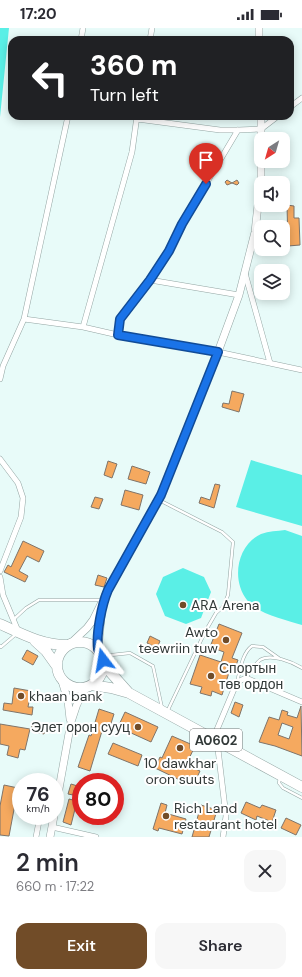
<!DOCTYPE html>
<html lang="en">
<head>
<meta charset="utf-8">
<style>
  :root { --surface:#fff; --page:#f7f7f7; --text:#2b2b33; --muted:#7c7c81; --accent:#714c28 }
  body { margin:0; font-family:"DM Sans",sans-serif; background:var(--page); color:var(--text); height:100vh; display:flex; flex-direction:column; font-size:15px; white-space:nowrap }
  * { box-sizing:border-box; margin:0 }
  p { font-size:13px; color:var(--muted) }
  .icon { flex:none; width:22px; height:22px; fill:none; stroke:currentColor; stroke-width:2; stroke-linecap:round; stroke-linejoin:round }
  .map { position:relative; height:809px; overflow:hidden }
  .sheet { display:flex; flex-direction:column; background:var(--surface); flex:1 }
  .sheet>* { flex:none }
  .top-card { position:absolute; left:8px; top:8px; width:286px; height:84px; border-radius:12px; box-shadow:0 2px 10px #0003; background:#202124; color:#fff; overflow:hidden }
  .needle { width:26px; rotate:217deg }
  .controls { position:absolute; left:254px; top:104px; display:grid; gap:8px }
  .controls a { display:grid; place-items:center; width:36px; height:36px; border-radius:8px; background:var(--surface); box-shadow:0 2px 10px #0003; font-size:20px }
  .speed { position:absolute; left:12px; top:745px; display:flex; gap:8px; font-size:20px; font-weight:700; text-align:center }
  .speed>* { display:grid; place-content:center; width:52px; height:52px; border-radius:50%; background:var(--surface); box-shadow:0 2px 10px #0003; line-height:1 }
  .speed small { font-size:10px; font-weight:400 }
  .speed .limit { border:6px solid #d22; background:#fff; color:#111 }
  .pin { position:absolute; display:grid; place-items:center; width:34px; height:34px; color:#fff; margin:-41px -17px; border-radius:50% 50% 50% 0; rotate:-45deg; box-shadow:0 0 4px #0007 }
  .pin .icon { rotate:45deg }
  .me { position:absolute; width:44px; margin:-22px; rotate:346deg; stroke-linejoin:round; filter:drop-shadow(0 0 3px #0008) }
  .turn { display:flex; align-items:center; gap:14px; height:84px; padding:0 16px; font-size:18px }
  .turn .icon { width:52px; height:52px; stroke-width:2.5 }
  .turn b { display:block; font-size:28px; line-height:34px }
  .round { display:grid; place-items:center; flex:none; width:42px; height:42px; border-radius:12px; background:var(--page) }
  .summary { display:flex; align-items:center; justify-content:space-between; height:68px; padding:0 16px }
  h1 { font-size:24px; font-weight:600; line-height:30px }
  .button { display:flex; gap:8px; margin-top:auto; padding:8px 16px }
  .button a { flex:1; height:46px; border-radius:12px; background:var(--accent); color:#fff; font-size:16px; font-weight:600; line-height:46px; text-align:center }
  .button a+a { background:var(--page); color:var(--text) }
  .status { display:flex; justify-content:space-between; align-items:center; height:28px; padding:0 20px; background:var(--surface); direction:ltr }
  .status svg { height:11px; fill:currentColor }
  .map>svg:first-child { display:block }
  .green { fill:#5aefe6 }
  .building { fill:#f5a95f; stroke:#7f746a; fill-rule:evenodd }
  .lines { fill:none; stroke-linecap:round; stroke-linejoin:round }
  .lane-casing { stroke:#93a5a3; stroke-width:3.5 }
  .street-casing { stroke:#93a5a3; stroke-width:6 }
  .secondary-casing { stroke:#93a5a3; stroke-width:8 }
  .highway-casing { stroke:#93a5a3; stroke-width:11 }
  .lane { stroke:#fff; stroke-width:2.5 }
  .street { stroke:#fff; stroke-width:5 }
  .secondary { stroke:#fff; stroke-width:7 }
  .highway { stroke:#fff; stroke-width:10 }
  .route-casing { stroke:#114b97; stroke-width:10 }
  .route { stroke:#1a73e8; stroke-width:7 }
  .poi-dot { fill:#714c28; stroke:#fff; stroke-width:1.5 }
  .labels { text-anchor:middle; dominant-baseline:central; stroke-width:4; stroke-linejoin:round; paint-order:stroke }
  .shield { fill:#fff; stroke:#707474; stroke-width:1 }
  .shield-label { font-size:13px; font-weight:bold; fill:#323938 }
  .poi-label { font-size:14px; fill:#323938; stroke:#fff; text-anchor:start }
</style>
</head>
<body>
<div class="status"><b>17:20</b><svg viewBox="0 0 49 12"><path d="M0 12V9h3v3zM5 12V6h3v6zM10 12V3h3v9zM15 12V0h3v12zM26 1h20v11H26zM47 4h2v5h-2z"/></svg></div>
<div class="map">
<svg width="302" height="809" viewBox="0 0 302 809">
  <rect width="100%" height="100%" fill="#e8fbf9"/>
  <path class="green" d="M0 0H9L0 89Z
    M251 432 302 447V498L236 479Z
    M285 502 302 508V597C286 592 257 586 247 572 231 552 237 517 261 506 269 503 277 503 285 502Z
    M183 540 204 549 211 564 201 590 186 596 165 588 156 566 163 549Z"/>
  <path class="building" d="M227 152 232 155 237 152 239 155 237 157 232 155 227 157 225 154Z
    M287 177 294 178V190H299L300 217 288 218Z
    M232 363 244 366 239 384 222 379 223 375 229 376Z
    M108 433 117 436 112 450 104 447Z
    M132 438 150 444 146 456 128 451Z
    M215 456 220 457 214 480 199 475 201 469 210 472Z
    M125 462 143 467 139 482 121 477Z
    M95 469 103 471 99 481 91 479Z
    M23 513 44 523 39 534 27 528 19 543 28 548 25 554 4 544 8 537 11 539Z
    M98 547 107 550 104 559 95 557Z
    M219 596 242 605 232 630 238 632 235 640 231 638 222 667 212 663 211 668 200 665 202 659 190 656 200 627 221 634 224 624 210 619Z
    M150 608 160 613 157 620 147 615Z
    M27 622 38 628 33 637 22 631Z
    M14 660 31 663 28 679H33L32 687 3 682 4 675 12 676Z
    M235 674 243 677 239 689 231 685Z
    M301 678 302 728 275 718 259 714 269 689 279 692 282 682 288 684 287 687 297 690ZM282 695 293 699 289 711 278 707Z
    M99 681 114 686 108 705 102 703 90 743 78 739 89 707 91 708Z
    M125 684 158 699 151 714 118 699Z
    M0 696 30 701 25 722 20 721 18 730 7 727 9 718 0 716Z
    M32 696 46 698 44 706 31 703Z
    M172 708 195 718 186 737 200 743 194 756 182 752V753L155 740 160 729 162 730Z
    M113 715 142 727 138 738 108 726Z
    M71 756 81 759V764L74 762 73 767 68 766Z
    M4 757 18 760 9 808 0 807V778Z
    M69 771 77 773 71 797 63 794Z
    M246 774 260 780 262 777 276 782 272 794 257 788 256 792 241 785Z
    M161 775 167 777 165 785 186 791 182 806 159 800 158 803 153 801Z
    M201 777 217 782 209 809H192Z
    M286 790 301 797 296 807 281 800Z"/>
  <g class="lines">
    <defs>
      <path id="lane" d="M159 472 222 504 233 514 228 567 223 579 216 585 205 604 167 684
        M13 592 26 580 39 572H101
        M0 618 1 619 15 607
        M102 628 130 625 153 638 162 680
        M246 650C250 644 255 636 260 632 271 625 292 634 302 640
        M237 654C240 643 242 625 252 618L263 619 280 631
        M280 749 279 755 283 760 302 770"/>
      <path id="street" d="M81 12 83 0
        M150 12 152 0
        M290 79 302 70
        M137 91 220 102H238L261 101 278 88
        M245 245 270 335
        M150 252 239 267
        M24 291 83 299 118 307 218 324 302 342
        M83 299 132 124 137 88
        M118 307 120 291 150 252 169 223 182 196 238 102
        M0 351 3 338 24 291 68 88
        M0 431 18 455 23 470 21 489 0 543
        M0 549 3 567 18 603
        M213 711 237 654 246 650 302 674
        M217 713 226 788 223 809
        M52 799 96 809
        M36 809 40 788"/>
      <path id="secondary" d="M259 0V12
        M261 88V111
        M71 615 87 600 93 592 108 562 161 467 218 324 239 267 255 204 261 150V127
        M98 622 102 580
        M62 653 68 673 70 691
        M55 783 71 694 77 676 86 659
        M50 809 54 788"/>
      <path id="highway" d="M0 596C22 606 42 617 67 617
        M35 613 46 623 56 637
        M57 637a23 23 0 1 1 46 0a23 23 0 1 1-46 0Z
        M103 636 128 664
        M91 657 111 660 129 665 302 759"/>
    </defs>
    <use href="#lane" class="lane-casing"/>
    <use href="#street" class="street-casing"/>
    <use href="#secondary" class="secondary-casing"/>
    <use href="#highway" class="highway-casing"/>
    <use href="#lane" class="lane"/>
    <use href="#street" class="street"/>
    <use href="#secondary" class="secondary"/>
    <use href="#highway" class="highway"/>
  </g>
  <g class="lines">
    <defs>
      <path id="route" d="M103 632C102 628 99 624 98 621 96 605 102 576 108 562L161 467 218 324 118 307 120 291 150 252 169 223 182 196 206 156"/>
    </defs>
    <use href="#route" class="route-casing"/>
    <use href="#route" class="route"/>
  </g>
  <g class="poi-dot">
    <circle cx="183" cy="577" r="4"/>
    <circle cx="226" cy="612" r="4"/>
    <circle cx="211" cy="648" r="4"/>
    <circle cx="21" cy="668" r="4"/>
    <circle cx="138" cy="699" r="4"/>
    <circle cx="180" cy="720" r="4"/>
    <circle cx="166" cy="788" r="4"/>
  </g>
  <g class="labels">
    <rect class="shield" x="190" y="701" width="52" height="22" rx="3"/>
    <g class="shield-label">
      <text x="216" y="712">A0602</text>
    </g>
    <g class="poi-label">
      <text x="191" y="577">ARA Arena</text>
      <text x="218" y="604" text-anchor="end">Awto<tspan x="218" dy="16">teewriin tuw</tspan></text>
      <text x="219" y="640">Спортын<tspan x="219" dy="16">төв ордон</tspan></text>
      <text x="29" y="668">khaan bank</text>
      <text x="130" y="699" text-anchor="end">Элет орон сууц</text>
      <text x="180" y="735" text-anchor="middle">10 dawkhar<tspan x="180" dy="16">oron suuts</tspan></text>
      <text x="174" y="780">Rich Land<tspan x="174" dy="16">restaurant hotel</tspan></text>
    </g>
  </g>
</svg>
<div class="controls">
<a><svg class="needle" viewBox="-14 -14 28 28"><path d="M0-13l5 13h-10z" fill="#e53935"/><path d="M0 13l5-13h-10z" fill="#7c7c81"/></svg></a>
<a><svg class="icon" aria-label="sound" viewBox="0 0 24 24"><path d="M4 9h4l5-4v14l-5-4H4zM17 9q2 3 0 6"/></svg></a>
<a><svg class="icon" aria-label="search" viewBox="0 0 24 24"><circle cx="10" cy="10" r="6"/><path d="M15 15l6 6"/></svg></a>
<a><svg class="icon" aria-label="layers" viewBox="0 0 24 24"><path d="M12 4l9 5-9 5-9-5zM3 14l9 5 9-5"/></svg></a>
</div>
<div class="speed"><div>76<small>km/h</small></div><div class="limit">80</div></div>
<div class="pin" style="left:206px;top:156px;background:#d93025"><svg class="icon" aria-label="arrive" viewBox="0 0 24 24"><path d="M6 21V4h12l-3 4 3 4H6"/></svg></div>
<svg class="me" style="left:103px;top:632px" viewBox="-20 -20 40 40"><path d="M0-17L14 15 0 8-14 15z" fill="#1a73e8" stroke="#fff" stroke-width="4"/></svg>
<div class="top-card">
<div class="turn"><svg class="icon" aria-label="left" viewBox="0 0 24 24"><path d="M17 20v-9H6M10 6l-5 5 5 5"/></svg><div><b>360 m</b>Turn left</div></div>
</div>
</div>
<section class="sheet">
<div class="summary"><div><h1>2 min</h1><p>660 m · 17:22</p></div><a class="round"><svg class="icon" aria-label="close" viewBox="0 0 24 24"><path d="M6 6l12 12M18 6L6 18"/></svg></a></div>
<div class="button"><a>Exit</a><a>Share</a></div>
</section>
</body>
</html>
